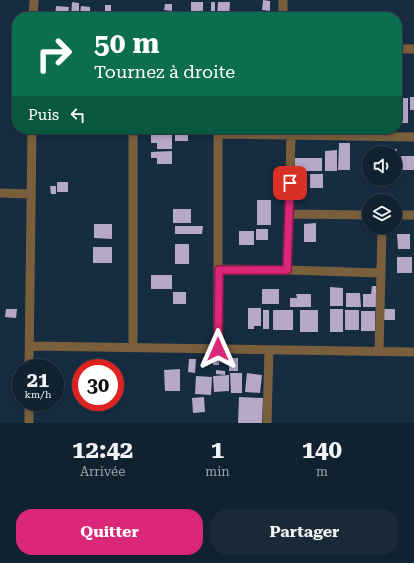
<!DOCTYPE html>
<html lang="fr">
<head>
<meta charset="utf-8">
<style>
  :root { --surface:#102130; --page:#192938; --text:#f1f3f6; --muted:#9ca3ab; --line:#303e4c; --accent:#db2777 }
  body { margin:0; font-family:"Roboto Serif",serif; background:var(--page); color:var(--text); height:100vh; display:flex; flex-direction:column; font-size:15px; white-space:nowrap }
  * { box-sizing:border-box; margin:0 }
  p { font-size:13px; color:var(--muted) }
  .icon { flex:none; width:22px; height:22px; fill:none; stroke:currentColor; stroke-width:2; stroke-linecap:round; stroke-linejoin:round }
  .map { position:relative; height:423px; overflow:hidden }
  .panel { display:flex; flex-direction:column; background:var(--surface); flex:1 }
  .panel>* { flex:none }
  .guide { position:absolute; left:12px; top:12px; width:390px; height:122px; border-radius:16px; box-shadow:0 2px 6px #0003,0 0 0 1px var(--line); background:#0b6e4f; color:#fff; overflow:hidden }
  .controls { position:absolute; left:362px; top:146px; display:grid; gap:8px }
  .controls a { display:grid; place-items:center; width:40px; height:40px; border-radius:50%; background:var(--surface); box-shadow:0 2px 6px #0003,0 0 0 1px var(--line); font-size:20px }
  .speed { position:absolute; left:12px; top:359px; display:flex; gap:8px; font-size:20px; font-weight:700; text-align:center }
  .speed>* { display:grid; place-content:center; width:52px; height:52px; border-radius:50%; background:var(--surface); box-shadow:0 2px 6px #0003,0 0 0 1px var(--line); line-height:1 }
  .speed small { font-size:10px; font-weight:400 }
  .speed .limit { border:6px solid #d22; background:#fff; color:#111 }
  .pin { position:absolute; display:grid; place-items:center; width:34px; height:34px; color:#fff; margin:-17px; border-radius:8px; box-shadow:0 2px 6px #0006 }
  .me { position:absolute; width:44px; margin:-22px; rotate:0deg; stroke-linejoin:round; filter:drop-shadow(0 0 3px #0008) }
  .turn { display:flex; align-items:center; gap:14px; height:84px; padding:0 16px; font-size:18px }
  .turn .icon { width:52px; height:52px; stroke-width:2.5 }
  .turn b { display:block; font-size:28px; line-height:34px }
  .then { display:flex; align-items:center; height:38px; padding:0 16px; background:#0003; gap:8px; font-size:15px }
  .eta { display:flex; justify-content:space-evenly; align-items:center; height:68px; text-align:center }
  .eta b { font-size:24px; font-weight:700; line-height:28px }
  .primary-button { display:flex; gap:8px; margin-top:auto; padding:8px 16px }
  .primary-button a { flex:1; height:46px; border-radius:16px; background:var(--accent); color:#fff; font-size:16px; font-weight:700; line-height:46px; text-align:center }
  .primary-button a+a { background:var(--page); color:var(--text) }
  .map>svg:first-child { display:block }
  .building { fill:#b6a8c7 }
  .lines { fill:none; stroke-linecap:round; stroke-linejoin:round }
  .street { stroke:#795f3c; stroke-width:9 }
  .route-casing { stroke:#8e194d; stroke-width:10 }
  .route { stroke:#db2777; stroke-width:7 }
</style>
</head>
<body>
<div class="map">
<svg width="414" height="423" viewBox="0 0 414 423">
  <rect width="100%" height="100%" fill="#162c40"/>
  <path class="building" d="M263 0 270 1V11L262 10Z
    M72 2 79 3V17H71Z
    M191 2H203V17H191Z
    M211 2H215V16H211Z
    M218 2H230L229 17H217Z
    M165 4H172V11L164 10Z
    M105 5H111V11H105Z
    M56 6 69 7 68 17H55Z
    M81 6 90 7V14L80 13Z
    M103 14H114V17H103Z
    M410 97H414V110H410Z
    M397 98H408V123H400V116H397Z
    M175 129H188V141H175Z
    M151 135H172V149H157V143H151Z
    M339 143H350V170H338Z
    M383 149H397V171H395V153H383Z
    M337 150V171H325V151Z
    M172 151V164H157V158H151V152Z
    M401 156H414V170H401Z
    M295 158H322V171H295Z
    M292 174H306V188H292Z
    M310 174H323V188H310Z
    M57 182H68V192H57Z
    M50 186H56V194H51Z
    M257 200H271V225H257Z
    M173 209H191V223H173Z
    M316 223V242H304V224Z
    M94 224H112V239L94 238Z
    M175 226H203L202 234H175Z
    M256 229H268V240H256Z
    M239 231H254V245H239Z
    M397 234H410V249H398Z
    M175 244H189V264H175Z
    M93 247H112V263H93Z
    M397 257H412V273H397Z
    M151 275H172V289H151Z
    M372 286H376V307H363V294H371Z
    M330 287 343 288V306H330Z
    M262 289H279V304H262Z
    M173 292H186V304H173Z
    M346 293H360L361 307H346Z
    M296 294H311V307H290V298H297Z
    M248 308H261V326H254V329H248Z
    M6 309H17L16 318 5 317Z
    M330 309H343V332H330Z
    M381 309H395V320H381Z
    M263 310H269V329H263Z
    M273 310H293V330H273Z
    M300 310H318V332H300Z
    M345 310H359V330H345Z
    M361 311H375V331H361Z
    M213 358H219V365H213Z
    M229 358H238V371H229Z
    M189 359H196L195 373 188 372Z
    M180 369V391H165L164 370Z
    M216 370 225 371V375L216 374Z
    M230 373H242V393H231Z
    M247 373 262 375 260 393 245 392Z
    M229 375V391L214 392 213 376Z
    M196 376 212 377 211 395 195 394Z
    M204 397 205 412 193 413 192 398Z
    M239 397 263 398 262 423H238Z"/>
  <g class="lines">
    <path class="street" d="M33 17 34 0
      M283 17V0
      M397 49H414
      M218 134 414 137
      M291 135 289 214 369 215
      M0 193 31 194
      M395 215H414
      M219 269 287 270 381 273 379 351
      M287 270 289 214
      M381 273 382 227
      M30 346 414 352
      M133 348V129
      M218 349V129
      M29 368 32 129
      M29 423V402
      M267 423 269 350"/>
  </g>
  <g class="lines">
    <defs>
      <path id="route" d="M218 349 219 270H287L290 183"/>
    </defs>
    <use href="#route" class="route-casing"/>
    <use href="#route" class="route"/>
  </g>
</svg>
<div class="controls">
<a><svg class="icon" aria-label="sound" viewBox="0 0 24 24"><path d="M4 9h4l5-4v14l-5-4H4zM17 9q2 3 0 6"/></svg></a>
<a><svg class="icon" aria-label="layers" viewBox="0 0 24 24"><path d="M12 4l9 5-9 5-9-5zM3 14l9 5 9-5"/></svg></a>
</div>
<div class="speed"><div>21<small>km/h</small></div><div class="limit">30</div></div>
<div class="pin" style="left:290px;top:183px;background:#d93025"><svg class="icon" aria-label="arrive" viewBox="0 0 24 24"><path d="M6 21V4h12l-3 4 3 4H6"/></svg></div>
<svg class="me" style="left:218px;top:349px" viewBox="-20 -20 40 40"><path d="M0-17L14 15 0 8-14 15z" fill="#db2777" stroke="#fff" stroke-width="4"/></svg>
<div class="guide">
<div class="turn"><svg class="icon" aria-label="right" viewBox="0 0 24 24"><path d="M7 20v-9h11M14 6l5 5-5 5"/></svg><div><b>50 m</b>Tournez à droite</div></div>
<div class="then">Puis<svg class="icon" aria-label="left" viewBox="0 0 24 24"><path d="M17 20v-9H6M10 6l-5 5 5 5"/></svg></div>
</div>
</div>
<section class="panel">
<div class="eta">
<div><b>12:42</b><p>Arrivée</p></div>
<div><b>1</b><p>min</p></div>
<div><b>140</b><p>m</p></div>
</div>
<div class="primary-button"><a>Quitter</a><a>Partager</a></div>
</section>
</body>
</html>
